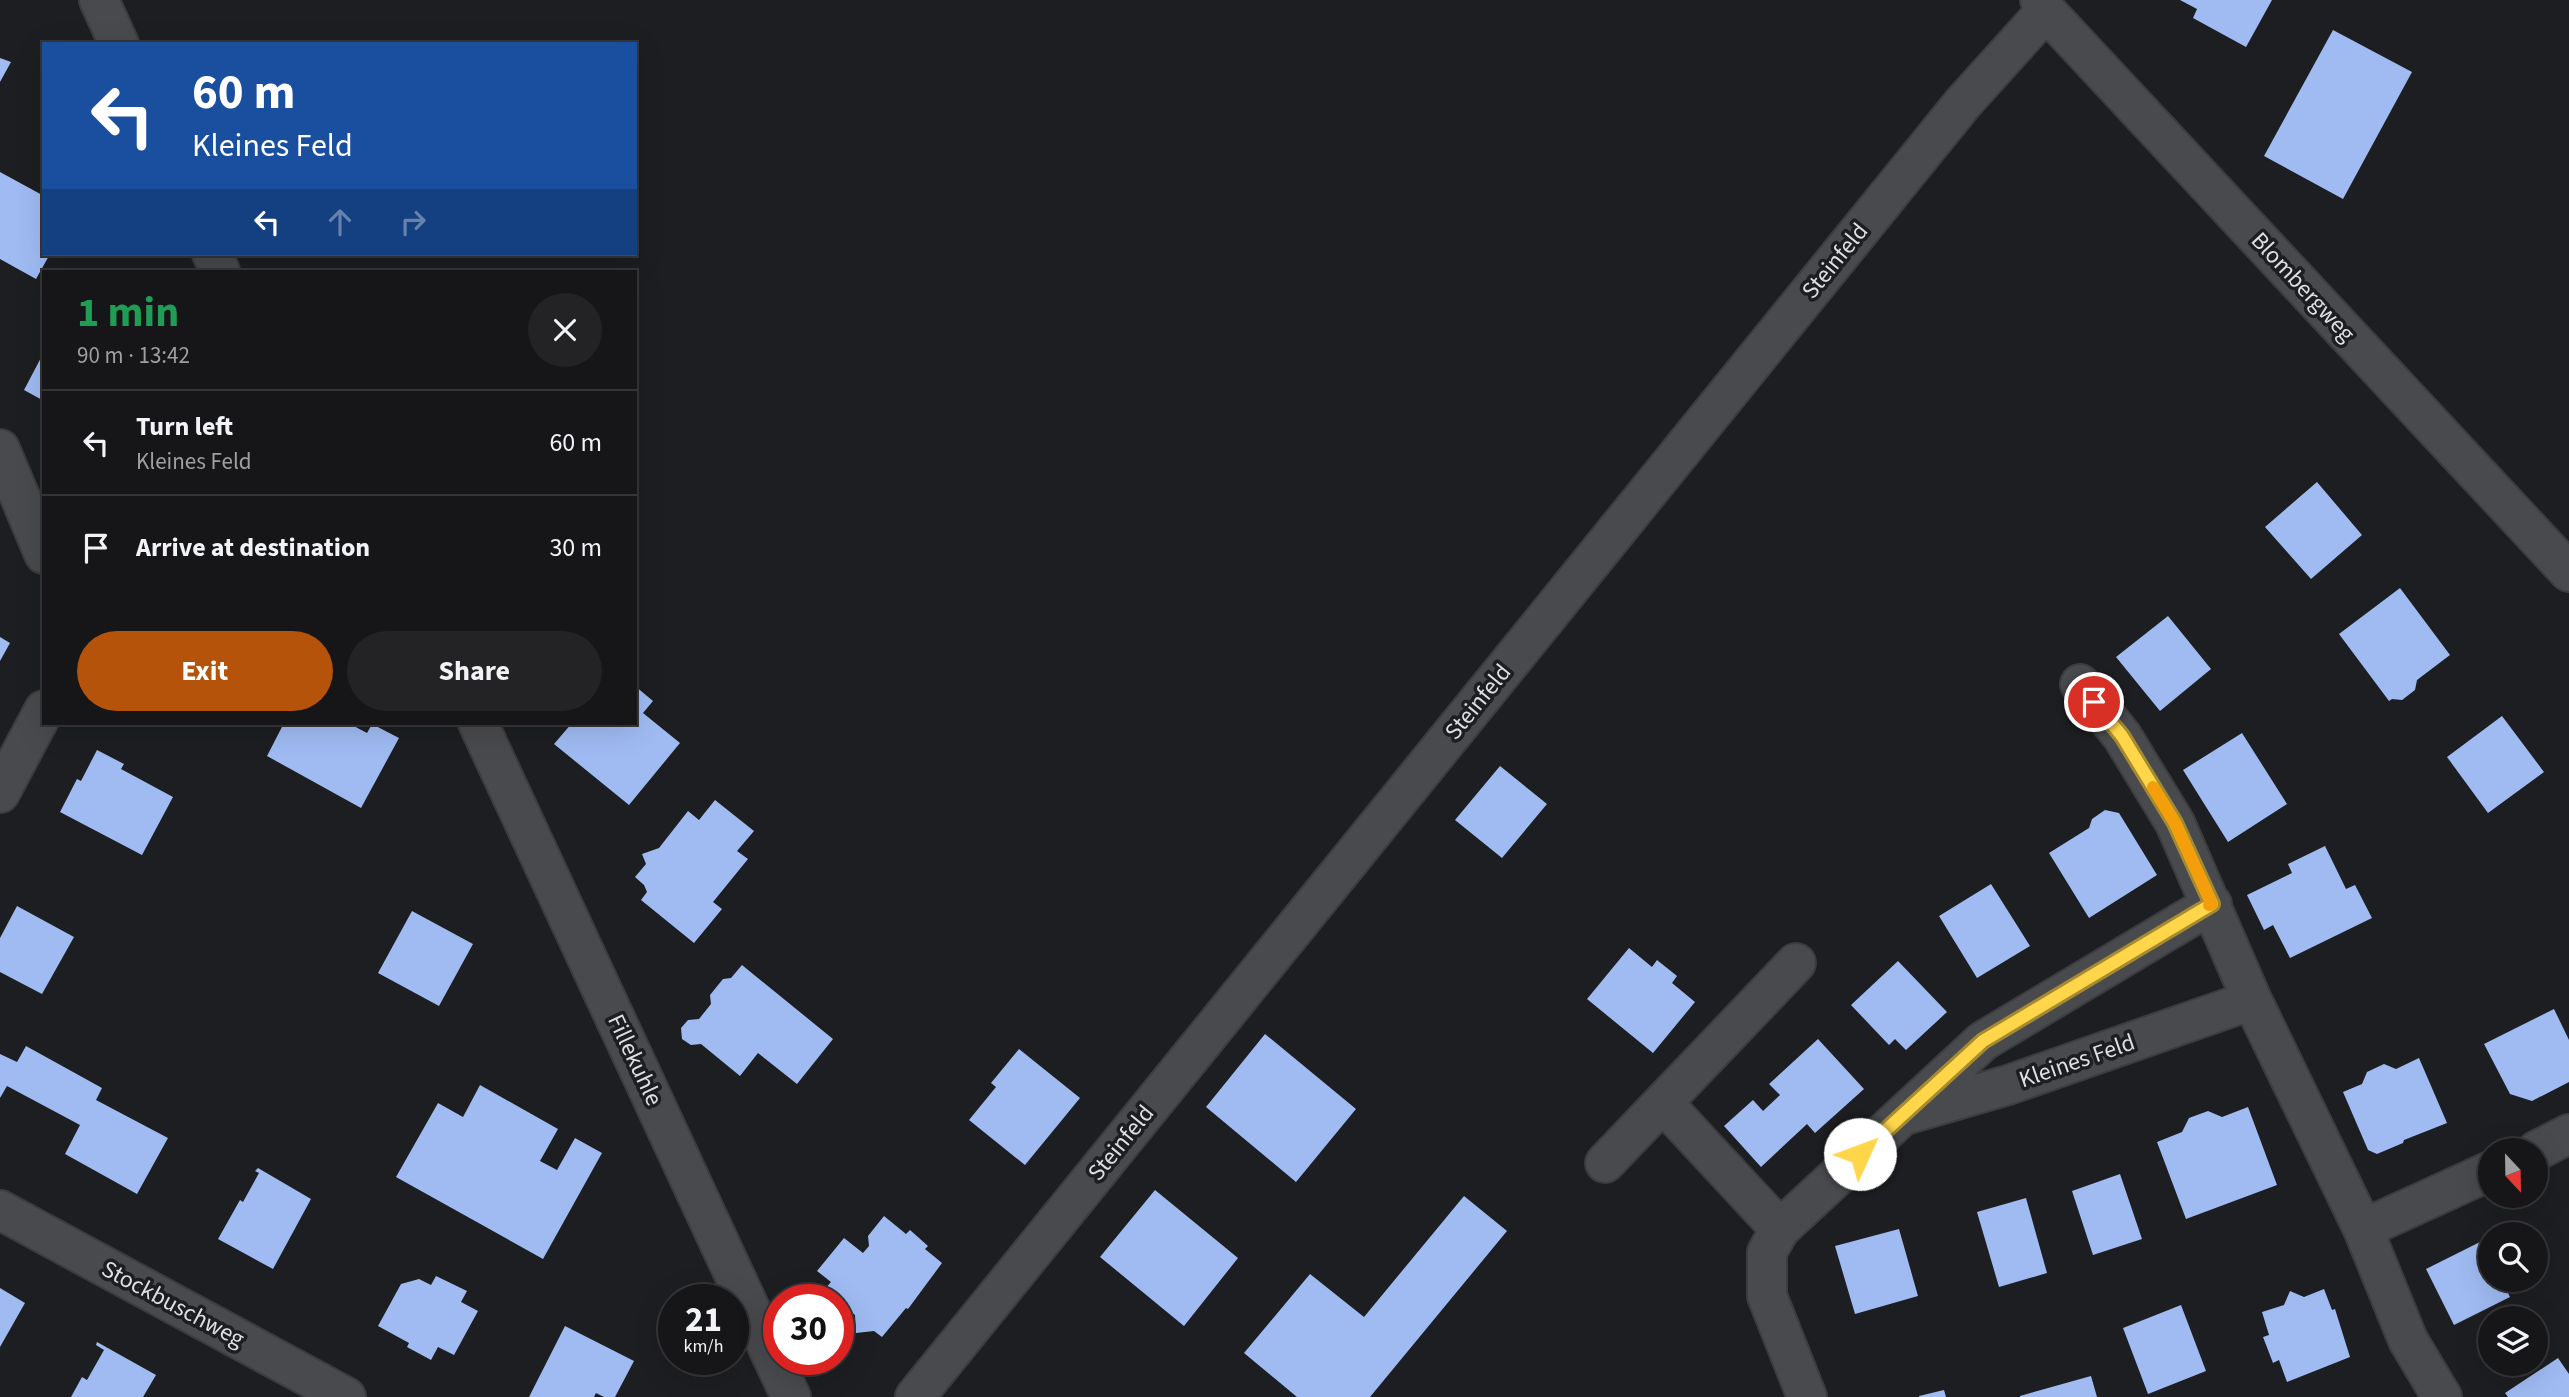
<!DOCTYPE html>
<html lang="en">
<head>
<meta charset="utf-8">
<style>
  :root { --surface:#161619; --page:#232326; --text:#f1f3f6; --muted:#9e9fa2; --line:#353538; --accent:#b45309 }
  body { margin:0; font-family:"Source Sans 3",sans-serif; background:var(--page); color:var(--text); height:100vh; display:flex; flex-direction:column; font-size:26px; white-space:nowrap }
  * { box-sizing:border-box; margin:0 }
  p { font-size:23px; color:var(--muted) }
  .icon { flex:none; width:38px; height:38px; fill:none; stroke:currentColor; stroke-width:2; stroke-linecap:round; stroke-linejoin:round }
  .map { position:relative; flex:1; overflow:hidden }
  .details { position:absolute; left:42px; top:270px; width:595px; height:455px; display:flex; flex-direction:column; background:var(--surface); border-radius:0px; box-shadow:0 7px 28px #0002,0 0 0 2px var(--line) }
  .details>* { flex:none }
  .guide { position:absolute; left:42px; top:42px; width:595px; height:214px; border-radius:0px; box-shadow:0 7px 28px #0002,0 0 0 2px var(--line); background:#1a4fa0; color:#fff; overflow:hidden }
  .needle { width:46px; rotate:158deg }
  .controls { position:absolute; left:2478px; top:1138px; display:grid; gap:14px }
  .controls a { display:grid; place-items:center; width:70px; height:70px; border-radius:50%; background:var(--surface); box-shadow:0 7px 28px #0002,0 0 0 2px var(--line); font-size:35px }
  .speed { position:absolute; left:658px; top:1284px; display:flex; gap:14px; font-size:35px; font-weight:700; text-align:center }
  .speed>* { display:grid; place-content:center; width:91px; height:91px; border-radius:50%; background:var(--surface); box-shadow:0 7px 28px #0002,0 0 0 2px var(--line); line-height:1 }
  .speed small { font-size:18px; font-weight:400 }
  .speed .limit { border:10px solid #d22; background:#fff; color:#111 }
  .pin { position:absolute; display:grid; place-items:center; width:60px; height:60px; color:#fff; margin:-30px; border:4px solid #fff; border-radius:50%; box-shadow:0 2px 7px #0007 }
  .me { position:absolute; width:77px; margin:-38px; rotate:47deg; stroke-linejoin:round; filter:drop-shadow(0 0 5px #0008) }
  .turn { display:flex; align-items:center; gap:24px; height:147px; padding:0 35px; font-size:32px }
  .turn .icon { width:91px; height:91px; stroke-width:2.5 }
  .turn b { display:block; font-size:49px; line-height:60px }
  .lanes { display:flex; align-items:center; height:66px; padding:0 35px; background:#0003; justify-content:center; gap:35px; direction:ltr }
  .lanes .off { opacity:.35 }
  .round { display:grid; place-items:center; flex:none; width:74px; height:74px; border-radius:37px; background:var(--page) }
  .head { display:flex; align-items:center; justify-content:space-between; height:119px; padding:0 35px }
  h1 { font-size:42px; font-weight:700; line-height:52px; color:#1e9e55 }
  .primary-button { display:flex; gap:14px; margin-top:auto; padding:14px 35px }
  .primary-button a { flex:1; height:80px; border-radius:42px; background:var(--accent); color:#fff; font-size:28px; font-weight:700; line-height:80px; text-align:center }
  .primary-button a+a { background:var(--page); color:var(--text) }
  ul { padding:0; list-style:none }
  li { display:flex; align-items:center; gap:21px; height:105px; padding:0 35px; border-top:2px solid var(--line) }
  li div { flex:1 }
  li b { display:block; font-size:26px }
  li em { font-style:normal }
  .map>svg:first-child { display:block }
  .building { fill:#9fbbf2 }
  .lines { fill:none; stroke-linecap:round; stroke-linejoin:round }
  .minor-casing { stroke:#3b3c3e; stroke-width:42 }
  .minor { stroke:#494a4d; stroke-width:38 }
  .route-casing { stroke:#a68a30; stroke-width:18 }
  .route { stroke:#ffd54a; stroke-width:12 }
  .slow { stroke:#f59e0b; stroke-width:12 }
  .labels { text-anchor:middle; dominant-baseline:central; stroke-width:7; stroke-linejoin:round; paint-order:stroke }
  .street-label { font-size:24px; fill:#dfdfe1; stroke:#1d1e21 }
</style>
</head>
<body>
<div class="map">
<svg width="2569" height="1397" viewBox="0 0 2569 1397">
  <rect width="100%" height="100%" fill="#1d1e21"/>
  <path class="building" d="M2180 0H2272L2246 47 2193 18 2197 9Z
    M2333 30 2412 72 2343 199 2264 156Z
    M0 58 11 62 0 82Z
    M0 172 44 196V254H50L36 279 0 259Z
    M44 352V401L24 390Z
    M2317 482 2362 535 2311 579 2265 527Z
    M2400 588 2450 655 2417 680 2415 690 2402 700 2392 699 2389 701 2339 634Z
    M2168 616 2211 669 2160 711 2116 657Z
    M0 637 10 643 0 661Z
    M635 686 653 701 643 713 680 743 629 805 554 744 572 723H635Z
    M2502 716 2544 772 2488 813 2447 757Z
    M284 723H348L367 733 372 724 399 738 361 808 267 756Z
    M2242 733 2287 804 2228 842 2183 770Z
    M97 750 124 764 121 769 173 797 142 855 60 812 77 779 81 781Z
    M1500 766 1547 804 1502 858 1455 820Z
    M715 800 754 831 737 851 748 859 713 902 722 909 694 943 641 900 647 892 644 885 635 877 646 864 642 854 659 848 688 811 699 820Z
    M2105 810 2119 813 2157 875 2089 918 2049 853 2089 828 2092 819Z
    M2325 846 2346 889 2355 885 2372 918 2290 958 2273 925 2264 930 2247 895 2292 873 2288 864Z
    M1991 884 2030 946 1977 978 1939 916Z
    M17 906 74 937 42 994 0 972V938Z
    M412 911 473 944 439 1006 378 973Z
    M1629 948 1652 967 1657 960 1677 976 1672 983 1695 1002 1653 1053 1587 999Z
    M1898 961 1947 1012 1906 1050 1895 1039 1889 1045 1851 1005Z
    M742 965 833 1039 797 1084 758 1053 740 1076 701 1044 691 1045 682 1039 681 1028 688 1020 699 1019 711 1004 710 995 723 979 731 978Z
    M2554 1009 2569 1040V1082L2532 1101 2510 1094 2484 1044Z
    M1265 1034 1356 1109 1296 1182 1206 1107Z
    M1818 1039 1864 1089 1815 1133 1807 1124 1761 1167 1724 1126 1753 1100 1763 1111 1780 1095 1769 1084Z
    M26 1046 102 1088 96 1100 168 1138 137 1194 65 1154 80 1125 7 1086 0 1098V1054L17 1062Z
    M1019 1049 1080 1098 1025 1165 969 1120 996 1087 991 1083Z
    M2419 1058 2447 1123 2404 1140 2403 1143 2377 1154 2368 1150 2343 1092 2362 1084 2367 1072 2384 1064 2396 1069Z
    M480 1085 558 1129 540 1161 557 1170 575 1138 602 1153 543 1259 396 1177 438 1103 463 1117Z
    M2248 1107 2277 1185 2186 1219 2157 1142 2182 1132 2189 1118 2208 1111 2222 1117Z
    M258 1168 311 1199 273 1269 218 1239 240 1200 243 1202 259 1173 255 1171Z
    M2120 1174 2142 1239 2093 1255 2072 1191Z
    M1155 1190 1238 1258 1184 1326 1100 1257Z
    M1464 1196 1507 1231 1370 1397H1297L1244 1353 1310 1274 1364 1317Z
    M2026 1198 2047 1273 1999 1287 1977 1212Z
    M884 1216 906 1234 910 1230 928 1246 925 1249 942 1263 908 1309 906 1308 882 1337 874 1331 856 1333 855 1315 824 1290 831 1282 817 1271 844 1238 863 1253 869 1246 868 1236Z
    M1899 1229 1918 1296 1855 1314 1835 1246Z
    M2490 1237V1279H2501L2510 1297 2454 1325 2426 1269Z
    M436 1276 467 1291 461 1302 478 1311 454 1355 438 1347 431 1360 407 1347 409 1343 378 1326 401 1284 419 1279 431 1285Z
    M0 1288 25 1303 0 1347Z
    M2324 1289 2332 1310 2335 1309 2350 1357 2287 1382 2279 1360 2273 1363 2263 1337 2269 1335 2262 1312 2284 1305 2290 1291 2304 1297Z
    M2181 1305 2206 1371 2148 1394 2123 1328Z
    M565 1326 634 1361 615 1397H604L596 1393 594 1397H529Z
    M97 1342 156 1375 143 1397H71L82 1377 87 1380 104 1350 96 1345Z
    M2558 1358 2569 1374V1397H2508L2505 1393Z
    M2091 1376 2097 1397H2020V1396Z
    M1944 1390 1946 1397H1919V1396Z"/>
  <g class="lines">
    <defs>
      <path id="minor" d="M99 0 119 44
        M2040 0 2046 11 2569 572
        M212 254 220 271
        M0 449 44 554
        M2080 684 2122 736 2175 823 2252 1000 2363 1229 2408 1340 2442 1397
        M478 723 791 1397
        M0 793 44 710
        M1664 1104 1780 1229
        M1908 1114 2008 1085 2252 1000
        M2536 1151 2569 1134
        M1605 1163 1796 963
        M0 1210 346 1397
        M2363 1229 2490 1171
        M915 1397 1963 103 2046 11
        M1807 1397 1767 1296V1252L1780 1229 1983 1041 2212 904"/>
    </defs>
    <use href="#minor" class="minor-casing"/>
    <use href="#minor" class="minor"/>
  </g>
  <g class="lines">
    <defs>
      <path id="route" d="M1860 1154 1983 1041 2212 904 2175 823 2122 736 2094 702"/>
    </defs>
    <use href="#route" class="route-casing"/>
    <use href="#route" class="route"/>
    <path class="slow" d="M2153 787 2175 823 2212 904 2209 905"/>
  </g>
  <g class="labels">
    <g class="street-label">
      <text transform="translate(1835 261) rotate(-51)">Steinfeld</text>
      <text transform="translate(2303 287) rotate(47)">Blombergweg</text>
      <text transform="translate(1478 702) rotate(-51)">Steinfeld</text>
      <text transform="translate(635 1060) rotate(65)">Fillekuhle</text>
      <text transform="translate(2077 1061) rotate(-19)">Kleines Feld</text>
      <text transform="translate(1121 1143) rotate(-51)">Steinfeld</text>
      <text transform="translate(173 1304) rotate(28)">Stockbuschweg</text>
    </g>
  </g>
</svg>
<div class="controls">
<a><svg class="needle" viewBox="-14 -14 28 28"><path d="M0-13l5 13h-10z" fill="#e53935"/><path d="M0 13l5-13h-10z" fill="#9e9fa2"/></svg></a>
<a><svg class="icon" aria-label="search" viewBox="0 0 24 24"><circle cx="10" cy="10" r="6"/><path d="M15 15l6 6"/></svg></a>
<a><svg class="icon" aria-label="layers" viewBox="0 0 24 24"><path d="M12 4l9 5-9 5-9-5zM3 14l9 5 9-5"/></svg></a>
</div>
<div class="speed"><div>21<small>km/h</small></div><div class="limit">30</div></div>
<div class="pin" style="left:2094px;top:702px;background:#d93025"><svg class="icon" aria-label="arrive" viewBox="0 0 24 24"><path d="M6 21V4h12l-3 4 3 4H6"/></svg></div>
<svg class="me" style="left:1860px;top:1154px" viewBox="-20 -20 40 40"><circle r="19" fill="#fff"/><path d="M0-13L10 11 0 6-10 11z" fill="#ffd54a"/></svg>
<div class="guide">
<div class="turn"><svg class="icon" aria-label="left" viewBox="0 0 24 24"><path d="M17 20v-9H6M10 6l-5 5 5 5"/></svg><div><b>60 m</b>Kleines Feld</div></div>
<div class="lanes"><svg class="icon" aria-label="left" viewBox="0 0 24 24"><path d="M17 20v-9H6M10 6l-5 5 5 5"/></svg><svg class="icon off" aria-label="ahead" viewBox="0 0 24 24"><path d="M12 20V5M6 11l6-6 6 6"/></svg><svg class="icon off" aria-label="right" viewBox="0 0 24 24"><path d="M7 20v-9h11M14 6l5 5-5 5"/></svg></div>
</div>
<section class="details">
<div class="head"><div><h1>1 min</h1><p>90 m · 13:42</p></div><a class="round"><svg class="icon" aria-label="close" viewBox="0 0 24 24"><path d="M6 6l12 12M18 6L6 18"/></svg></a></div>
<ul>
<li><svg class="icon" aria-label="left" viewBox="0 0 24 24"><path d="M17 20v-9H6M10 6l-5 5 5 5"/></svg><div><b>Turn left</b><p>Kleines Feld</p></div><em>60 m</em></li>
<li><svg class="icon" aria-label="arrive" viewBox="0 0 24 24"><path d="M6 21V4h12l-3 4 3 4H6"/></svg><div><b>Arrive at destination</b></div><em>30 m</em></li>
</ul>
<div class="primary-button"><a>Exit</a><a>Share</a></div>
</section>
</div>
</body>
</html>
